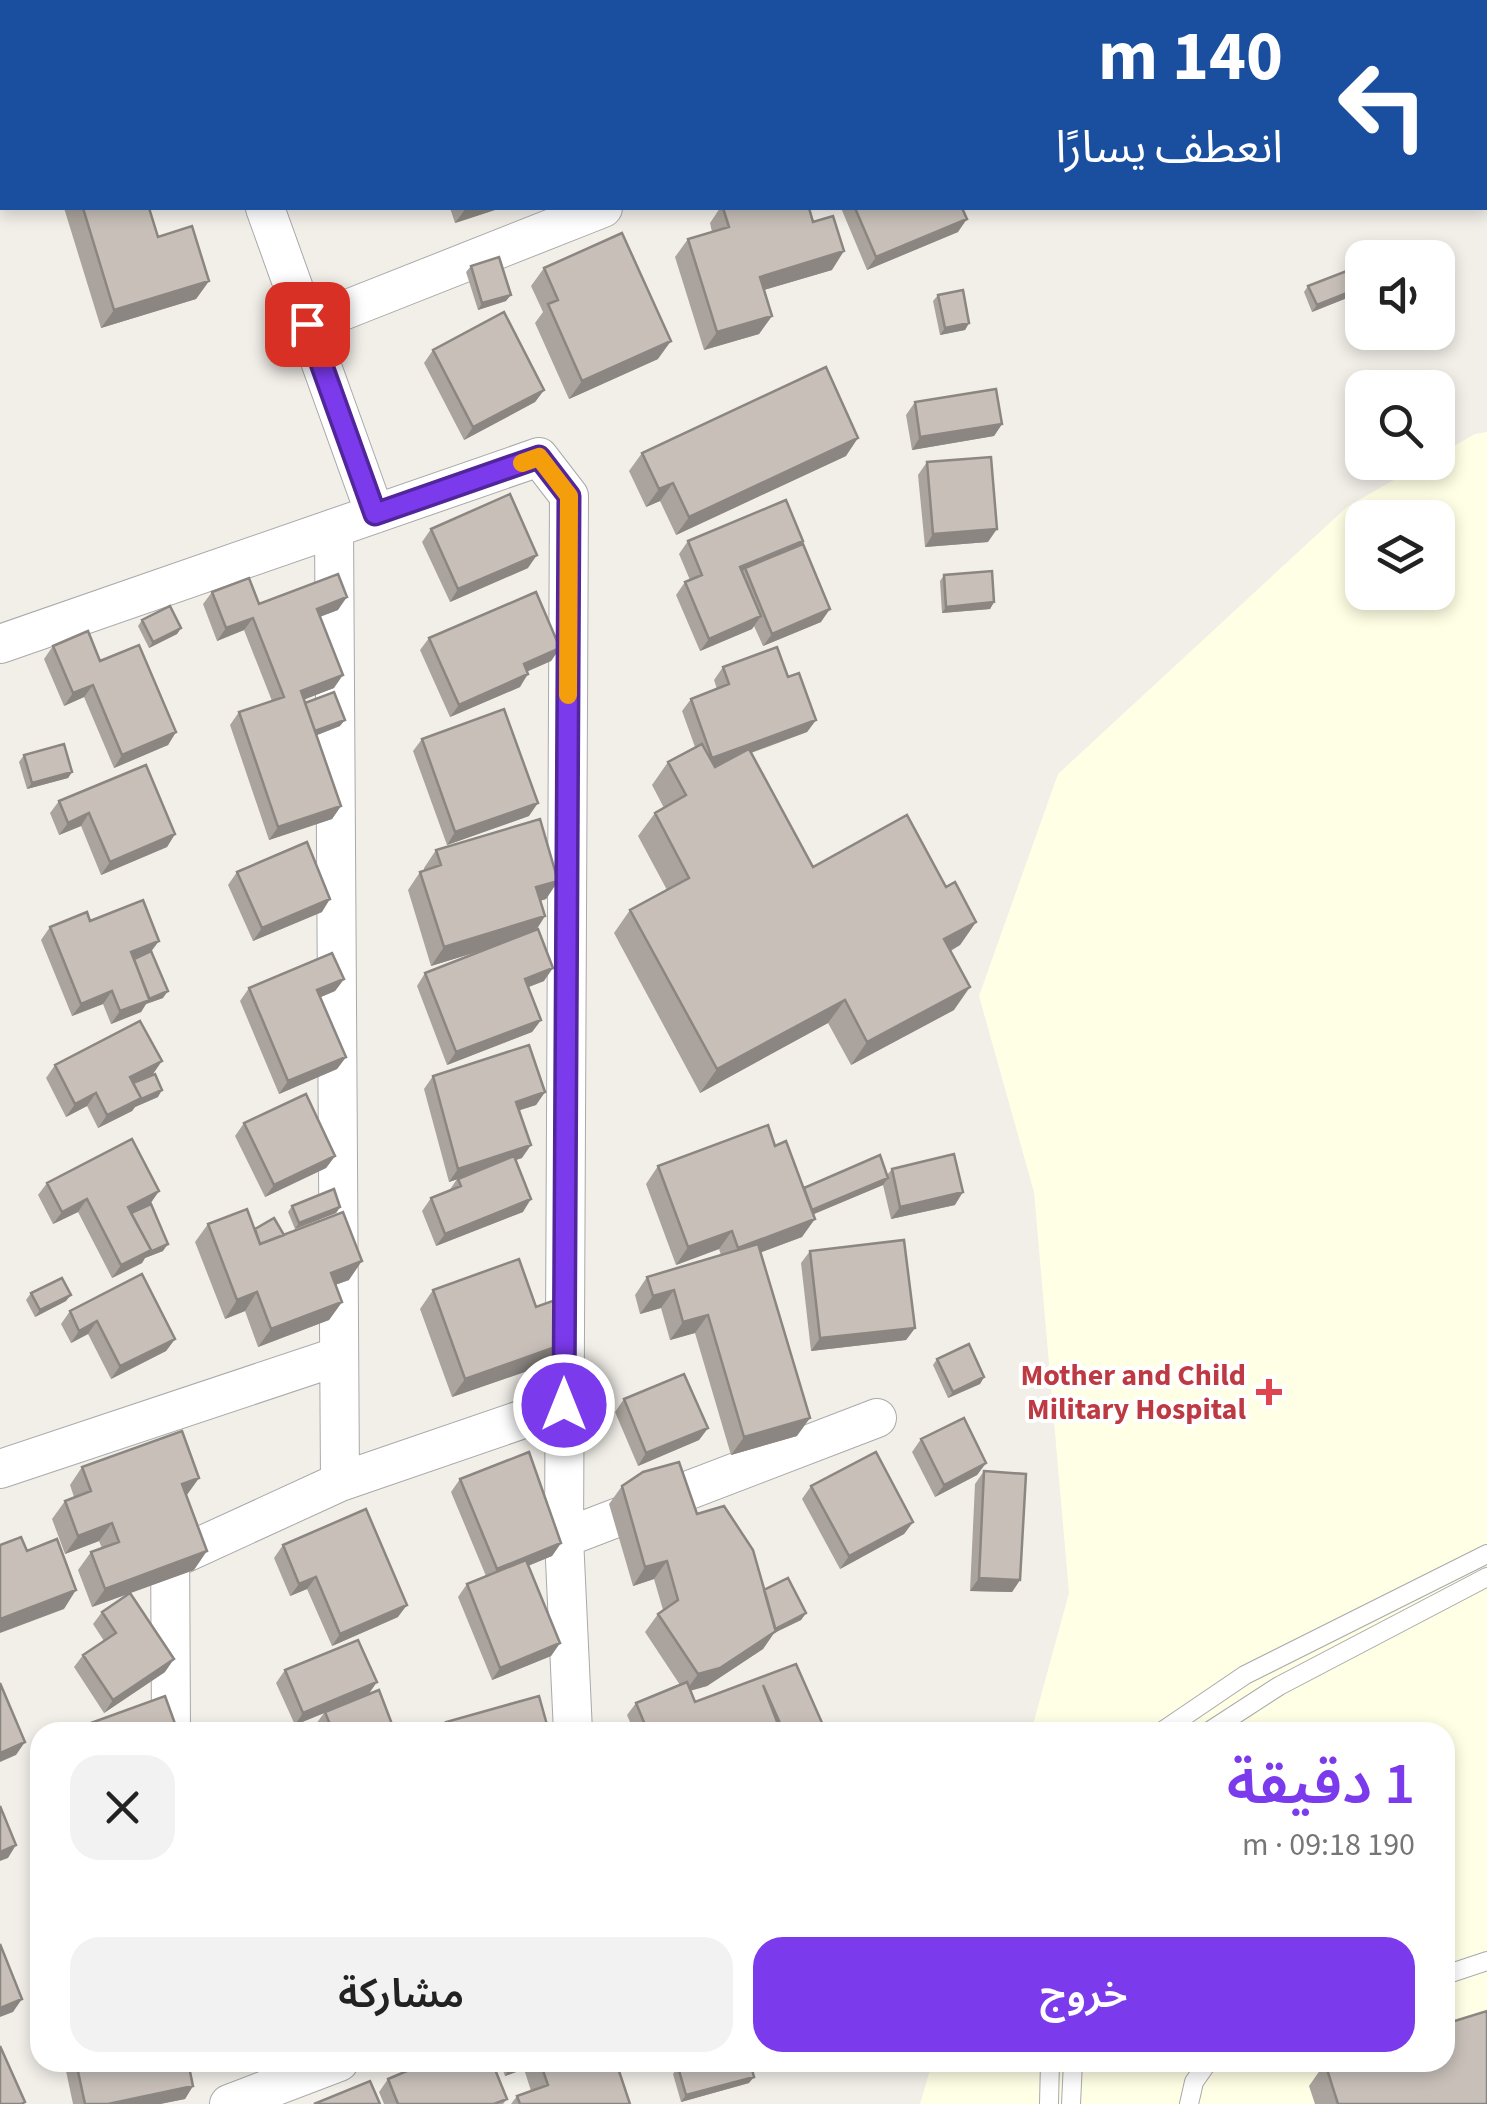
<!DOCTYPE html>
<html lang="ar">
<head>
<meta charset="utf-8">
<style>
  :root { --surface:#fff; --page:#f2f2f2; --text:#222; --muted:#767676; --accent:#7c3aed }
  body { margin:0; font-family:"Source Sans 3","Noto Sans Arabic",sans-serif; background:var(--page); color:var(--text); direction:rtl; height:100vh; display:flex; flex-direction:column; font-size:38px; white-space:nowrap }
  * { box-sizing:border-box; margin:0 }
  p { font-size:32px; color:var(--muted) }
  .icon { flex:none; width:55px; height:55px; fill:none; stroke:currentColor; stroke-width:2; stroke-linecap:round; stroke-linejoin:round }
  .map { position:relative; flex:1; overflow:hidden; direction:ltr }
  .panel { position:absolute; left:30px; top:1722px; width:1425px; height:350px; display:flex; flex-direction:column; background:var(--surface); border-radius:30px; box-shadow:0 5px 15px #0003; direction:rtl }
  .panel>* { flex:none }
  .top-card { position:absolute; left:0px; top:0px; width:1488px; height:210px; box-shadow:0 5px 15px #0003; direction:rtl; background:#1a4fa0; color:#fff; overflow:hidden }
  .buttons { position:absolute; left:1345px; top:240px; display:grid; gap:20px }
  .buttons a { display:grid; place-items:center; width:110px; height:110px; border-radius:20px; background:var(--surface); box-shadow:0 5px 15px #0003; font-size:50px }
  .pin { position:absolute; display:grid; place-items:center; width:85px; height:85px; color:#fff; margin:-42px; border-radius:20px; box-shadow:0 5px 15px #0006 }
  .me { position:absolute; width:110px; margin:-55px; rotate:0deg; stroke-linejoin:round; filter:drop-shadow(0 0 8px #0008) }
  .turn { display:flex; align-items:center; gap:35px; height:210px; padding:0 40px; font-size:45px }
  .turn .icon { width:130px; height:130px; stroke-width:2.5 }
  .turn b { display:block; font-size:70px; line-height:85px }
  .round { display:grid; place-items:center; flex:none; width:105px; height:105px; border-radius:30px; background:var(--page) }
  .overview { display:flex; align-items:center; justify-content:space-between; height:170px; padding:0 40px }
  h1 { font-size:60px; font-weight:600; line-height:75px; color:var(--accent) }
  .button { display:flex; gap:20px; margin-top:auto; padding:20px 40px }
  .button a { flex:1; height:115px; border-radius:30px; background:var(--accent); color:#fff; font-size:40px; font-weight:600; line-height:115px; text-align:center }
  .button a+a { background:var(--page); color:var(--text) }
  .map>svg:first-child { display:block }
  .education { fill:#ffffe5; fill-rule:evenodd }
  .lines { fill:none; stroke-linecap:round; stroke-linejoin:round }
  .lane-casing { stroke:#a9a9a9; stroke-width:20 }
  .street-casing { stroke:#a9a9a9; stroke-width:40 }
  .lane { stroke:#fff; stroke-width:18 }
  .street { stroke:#fff; stroke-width:38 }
  .wall { fill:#aba49e }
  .shaded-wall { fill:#8b8681 }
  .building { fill:#c7bfb8; stroke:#8b8681; stroke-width:2.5 }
  .route-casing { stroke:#51269a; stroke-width:25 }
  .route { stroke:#7c3aed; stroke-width:18 }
  .slow { stroke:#f59e0b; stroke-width:18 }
  .health-dot { fill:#e0444e; stroke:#fff; stroke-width:4 }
  .labels { text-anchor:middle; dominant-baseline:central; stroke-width:8; stroke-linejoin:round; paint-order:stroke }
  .health-label { font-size:30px; font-weight:bold; fill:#be3a42; stroke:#fff; text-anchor:end }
</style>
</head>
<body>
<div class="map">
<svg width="1487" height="2104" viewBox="0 0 1487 2104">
  <rect width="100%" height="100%" fill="#f2efe9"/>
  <path class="education" d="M1487 432V2104H920L932 2063 1445 2062V1732H1031L1069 1593 1034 1192 979 996 1058 774 1348 506 1424 463 1438 462V455L1475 434ZM1362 518H1438V592H1362Z"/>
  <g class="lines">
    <defs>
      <path id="lane" d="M1161 1732 1245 1675 1487 1554
        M1208 1732 1279 1686 1487 1577
        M1445 1975 1487 1961
        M1049 2104 1050 2062
        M1071 2104 1073 2062
        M1189 2104 1194 2082 1208 2062"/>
      <path id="street" d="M265 208 375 514
        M307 325 603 208
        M334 528 340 1482
        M0 644 539 457 569 496 564 1538 573 1732
        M0 1469 339 1356
        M170 1535 171 1732
        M564 1538 877 1418
        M170 1560 340 1482 564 1405
        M229 2104 339 2062"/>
    </defs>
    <use href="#lane" class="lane-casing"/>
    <use href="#street" class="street-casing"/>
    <use href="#lane" class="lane"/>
    <use href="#street" class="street"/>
  </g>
  <path class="wall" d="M0 0H125L124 2H2V73L0 70Z
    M349 0H395L394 2H354Z
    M468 0H674L672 2H469Z
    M816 0H947L948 2H817Z
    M64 208H149L158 237 209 281 196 299 101 328Z
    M450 208H501L455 223Z
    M720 208H809L832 270 764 290 772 316 759 334 704 350 675 257 688 239 712 232 710 223Z
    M841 208H962L958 232 867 270Z
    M1362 265V292L1312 312 1304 292 1308 286Z
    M471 266 506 301 478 310 466 272Z
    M544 268 658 359 569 399 535 323 543 312 531 286Z
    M938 295 969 323 965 330 940 335 933 301Z
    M433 350 544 390 535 402 464 440 424 363Z
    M915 402 1002 424 994 436 912 450 906 415Z
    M642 453 846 456 676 535 660 501 646 507 629 471Z
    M927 462 988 542 925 547 918 475Z
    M431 529 528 568 450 602 422 542Z
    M688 541 800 545 821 622 763 646 754 626 752 629 700 651 676 595 685 582 690 580 679 554Z
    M944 575 994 602 990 609 942 613 940 581Z
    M212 592 259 604 338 610 320 617 334 688 304 699 305 703 340 726 316 735 341 806 332 819 269 840 230 725 239 712 272 701 244 630 217 641 203 604Z
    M142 620 181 628 177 634 149 648 138 626Z
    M429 638 560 648 551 661 527 671 520 687 450 717 420 650Z
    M53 646 100 661 176 732 168 745 114 768 84 697 64 706 44 659Z
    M723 667 788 677 816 720 807 732 751 753 813 867 946 887 976 922 960 945 951 951 954 1010 851 1065 828 1023 700 1093 614 933 630 910 667 890 638 836 655 813 664 808 652 785 668 762 695 747 682 711 691 699 717 689 714 680Z
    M422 739 529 816 447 845 413 751Z
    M24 755 72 772 68 778 27 789 19 762Z
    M59 801 175 834 167 847 101 875 81 826 59 835 50 813Z
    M436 850 558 881 546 899 540 901 545 916 536 930 544 981 528 987 541 1020 532 1032 447 1065 417 986 425 973 494 946 431 966 408 890 420 872 424 871V868Z
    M237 872 322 912 253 941 228 885Z
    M90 921 152 951 163 998 146 1004 141 1012 111 1024 103 1004 72 1016 41 940 50 927Z
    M344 979 335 991 321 997 346 1057 337 1069 279 1094 240 1001 249 988Z
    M55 1065 153 1074 138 1081 158 1097 135 1107 132 1111 98 1128 87 1106 66 1117 46 1078Z
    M433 1076 545 1092 536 1105 519 1110 522 1158 516 1160 523 1212 436 1246 422 1211 431 1198 449 1191 457 1179 449 1182 424 1089Z
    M244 1123 335 1156 326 1168 265 1197 235 1136Z
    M775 1146 804 1188 887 1175 892 1169 955 1205 891 1219 883 1185 814 1214 802 1237 761 1252 797 1436 731 1455 695 1333 670 1340 661 1308 640 1314 635 1295 647 1277 721 1255 719 1249 676 1265 646 1184 658 1166Z
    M47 1183 159 1191 150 1204 163 1251 145 1258 142 1263 112 1278 78 1212 53 1224 38 1195Z
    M292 1206 340 1207 336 1213 295 1229 288 1212Z
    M208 1224 284 1235 349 1280 335 1285 342 1302 329 1320 258 1347 245 1311 225 1319 195 1242Z
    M810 1251 915 1328 906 1340 811 1351 801 1263Z
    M433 1290 536 1307 559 1360 452 1397 420 1309Z
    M31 1293 66 1301 35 1317 26 1300Z
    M70 1311 175 1339 166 1351 111 1379 88 1334 71 1343 61 1324Z
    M937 1359 984 1377 980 1384 948 1398 933 1365Z
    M624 1399 708 1428 699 1440 638 1466 615 1412Z
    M921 1439 986 1463 977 1475 935 1497 912 1452Z
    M82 1467 199 1478 186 1496 194 1570 130 1593 165 1672 104 1713 74 1667 83 1655 104 1641 93 1624 102 1612 130 1593 92 1607 78 1570 91 1552 102 1548 99 1541 65 1554 52 1519 65 1501 74 1497 70 1485Z
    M984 1471 1020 1580 1012 1592 970 1591 975 1484Z
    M460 1479 561 1543 552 1556 528 1566 560 1643 551 1656 492 1680 458 1597 467 1584 486 1576 451 1492Z
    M622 1486 697 1514 764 1590 806 1613 801 1620 774 1633 763 1649 707 1686 690 1691 695 1702 796 1664 818 1732H634L627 1715 636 1703 680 1685 645 1632 658 1614 663 1610 654 1579 633 1586 609 1504Z
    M811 1486 913 1522 904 1534 840 1569 802 1499Z
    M283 1545 398 1617 332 1646 307 1589 290 1596 274 1558Z
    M285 1670 368 1694 395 1732H319L316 1724 324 1713 295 1725 276 1683Z
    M446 1722 549 1732H438Z
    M88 1724 178 1732H82Z
    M72 2062H188L193 2086 185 2099 160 2104H73L66 2071Z
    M500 2062H616L630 2104H511L517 2096 531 2091 524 2069 505 2076Z
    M1325 2063 1487 2104H1315L1309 2086Z
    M678 2067 749 2083 681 2102 673 2074Z
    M388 2079 507 2099 503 2104H384L379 2092Z"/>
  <path class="shaded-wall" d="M648 0H674L672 2H641Z
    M466 208H501L455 223Z
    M967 219 958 232 867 270 876 257Z
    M844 251 832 270 747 295 760 277Z
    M209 281 196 299 101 328 114 310Z
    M1362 287V292L1312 312 1317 305Z
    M511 295 506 301 478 310 482 303Z
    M772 316 759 334 704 350 717 332Z
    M969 323 965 330 940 335 945 328Z
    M671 341 658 359 569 399 582 381Z
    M544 390 535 402 464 440 473 427Z
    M1002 424 994 436 912 450 920 437Z
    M858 438 846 456 676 535 689 517Z
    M673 483 660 501 646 507 659 489Z
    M997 529 988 542 925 547 933 534Z
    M803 541 794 553 745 568 739 577 740 567Z
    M537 555 528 568 450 602 458 589Z
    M347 597 338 610 308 621 317 609Z
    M994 602 990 609 942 613 946 607Z
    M830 609 821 622 763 646 772 634Z
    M761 616 752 629 700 651 709 639Z
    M253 618 244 630 217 641 226 628Z
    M181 628 177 634 149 648 153 642Z
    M560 648 551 661 515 677 524 664Z
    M528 674 520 687 450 717 459 705Z
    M343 675 334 688 293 704 301 691Z
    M93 685 84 697 64 706 73 693Z
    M345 720 340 726 305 740 310 733Z
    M816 720 807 732 704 770 712 758Z
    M176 732 168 745 114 768 122 755Z
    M72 772 68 778 27 789 32 783Z
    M538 803 529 816 447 845 455 832Z
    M341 806 332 819 269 840 278 827Z
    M89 813 81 826 59 835 68 823Z
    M175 834 167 847 101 875 110 862Z
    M558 881 546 899 523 906 536 887Z
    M330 899 322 912 253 941 262 928Z
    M545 916 533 935 431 966 444 947Z
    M976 922 960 945 928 962 944 939Z
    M159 941 150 953 122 964 131 952Z
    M553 968 544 981 516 992 525 979Z
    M344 979 335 991 309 1002 317 990Z
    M970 987 954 1010 851 1065 867 1042Z
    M112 991 103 1004 72 1016 81 1004Z
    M168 991 163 998 146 1004 141 1012 111 1024 120 1011Z
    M845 1000 828 1023 700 1093 717 1069Z
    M541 1020 532 1032 447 1065 456 1052Z
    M346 1057 337 1069 279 1094 288 1081Z
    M162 1061 153 1074 121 1090 130 1077Z
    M162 1090 158 1097 135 1107 132 1111 98 1128 107 1115 141 1098Z
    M545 1092 536 1105 508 1114 516 1102Z
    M96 1093 87 1106 66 1117 75 1104Z
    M531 1145 522 1158 449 1182 458 1169Z
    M335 1156 326 1168 265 1197 274 1185Z
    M888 1178 883 1185 802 1219 806 1213Z
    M159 1191 150 1204 119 1220 128 1207Z
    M963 1192 955 1205 891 1219 900 1207Z
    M87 1199 78 1212 53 1224 62 1212Z
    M531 1199 523 1212 436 1246 445 1234Z
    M340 1207 336 1213 295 1229 299 1223Z
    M815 1219 802 1237 725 1266 738 1248Z
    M732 1231 719 1249 676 1265 688 1247Z
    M168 1244 163 1251 145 1258 142 1263 112 1278 121 1265 151 1250Z
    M362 1261 349 1280 318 1291 331 1273Z
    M674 1290 661 1308 640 1314 653 1296Z
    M257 1292 245 1311 225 1319 237 1300Z
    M71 1295 66 1301 35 1317 40 1310Z
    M342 1302 329 1320 258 1347 271 1329Z
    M708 1315 695 1333 670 1340 683 1322Z
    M97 1321 88 1334 71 1343 79 1331Z
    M915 1328 906 1340 811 1351 820 1338Z
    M175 1339 166 1351 111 1379 120 1366Z
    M572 1341 559 1360 452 1397 465 1379Z
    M984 1377 980 1384 948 1398 953 1392Z
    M810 1418 797 1436 731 1455 744 1437Z
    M708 1428 699 1440 638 1466 646 1453Z
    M986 1463 977 1475 935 1497 944 1485Z
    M199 1478 186 1496 182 1484Z
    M913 1522 904 1534 840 1569 849 1556Z
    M112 1523 99 1541 65 1554 78 1536Z
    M561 1543 552 1556 488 1582 497 1569Z
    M207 1551 194 1570 92 1607 105 1589Z
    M667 1561 654 1579 633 1586 645 1567Z
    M316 1577 307 1589 290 1596 299 1584Z
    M979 1578 1020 1580 1012 1592 970 1591Z
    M76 1590 64 1609 0 1633V1619Z
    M407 1605 398 1617 332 1646 340 1634Z
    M806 1613 801 1620 774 1633 763 1649 707 1686 685 1692 698 1674 772 1630Z
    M560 1643 551 1656 492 1680 500 1668Z
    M174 1659 165 1672 104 1713 113 1700Z
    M377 1682 368 1695 295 1725 303 1713Z
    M25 1742 16 1755 0 1762V1753Z
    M16 1845 8 1858 0 1861V1852Z
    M22 1999 13 2012 0 2017V2008Z
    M514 2062H528L524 2069 505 2076Z
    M754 2077 749 2083 681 2102 686 2095Z
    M193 2086 185 2099 160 2104H108Z"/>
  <path class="building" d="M4 0H123L120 2H2V39L0 36V4Z
    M400 0H450L452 2H395Z
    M488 0H525L519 2H489Z
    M527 0H598L591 2H528Z
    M606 0H648L641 2H607Z
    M834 0H947L948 2H835Z
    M83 208H149L158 237 192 226 209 281 114 310Z
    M723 208H809L813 222 833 216 844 251 760 277 772 316 717 332 688 239 729 227Z
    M855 208H962L967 219 876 257Z
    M622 233 671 341 582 381 548 304 558 300 544 268Z
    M499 257 511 295 482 303 471 266Z
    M1362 265V287L1317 305 1308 286Z
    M963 290 969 323 945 328 938 295Z
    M504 312 544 390 473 427 433 350Z
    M826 367 858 438 689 517 673 483 659 489 642 453Z
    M996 389 1002 424 920 437 915 402Z
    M991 457 997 529 933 534 927 462Z
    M510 494 537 555 458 589 431 529Z
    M786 500 803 541 740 567 761 616 709 639 685 582 702 575 688 541Z
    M803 544 830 609 772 634 745 568Z
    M992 571 994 602 946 607 944 575Z
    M338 574 347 597 317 609 343 675 301 691 341 806 278 827 239 712 284 697 253 618 226 628 212 592 249 578 259 604Z
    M536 592 560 648 524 664 528 674 459 705 429 638Z
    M170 606 181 628 153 642 142 620Z
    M88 631 100 661 139 645 176 732 122 755 93 685 73 693 53 646Z
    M777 647 788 677 799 673 816 720 712 758 691 699 729 684 723 667Z
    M334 692 345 720 315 731 305 703Z
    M504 709 538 803 455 832 422 739Z
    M64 744 72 772 32 783 24 755Z
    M702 744 715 767 749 749 813 867 907 815 946 887 955 882 976 922 944 939 970 987 867 1042 845 1000 717 1069 630 910 689 878 655 813 686 795 668 762Z
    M146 765 175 834 110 862 89 813 68 823 59 801Z
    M540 819 558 881 536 887 545 916 444 947 420 872 441 865 436 850Z
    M307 842 330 899 262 928 237 872Z
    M143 900 159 941 131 952 150 1000 120 1011 112 991 81 1004 50 927 87 912 90 921Z
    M538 929 553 968 525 979 541 1020 456 1052 425 973Z
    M151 951 168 991 149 999 134 959Z
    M332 953 344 979 317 990 346 1057 288 1081 249 988Z
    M140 1021 162 1061 130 1077 141 1098 107 1115 96 1093 75 1104 55 1065Z
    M529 1045 545 1092 516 1102 531 1145 458 1169 433 1076Z
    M155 1074 162 1090 139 1100 141 1098 133 1083Z
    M306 1094 335 1156 274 1185 244 1123Z
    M768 1125 775 1146 786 1141 815 1219 738 1248 732 1231 688 1247 658 1166Z
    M132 1139 159 1191 128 1207 151 1250 121 1265 87 1199 62 1212 47 1183Z
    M954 1154 963 1192 900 1207 892 1169Z
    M880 1155 888 1178 812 1210 804 1188Z
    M514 1156 531 1199 445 1234 431 1198 461 1186 458 1179Z
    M334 1189 340 1207 299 1223 292 1206Z
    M151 1204 168 1244 150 1252 151 1250 131 1213Z
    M247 1209 260 1244 343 1212 362 1261 331 1273 342 1302 271 1329 257 1292 237 1300 208 1224Z
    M274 1218 284 1235 260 1244 255 1229Z
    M904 1240 915 1328 820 1338 810 1251Z
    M758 1244 810 1418 744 1437 708 1315 683 1322 674 1290 653 1296 647 1277Z
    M519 1259 536 1307 558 1299 572 1341 465 1379 433 1290Z
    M142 1274 175 1339 120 1366 97 1321 79 1331 70 1311Z
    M62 1278 71 1295 40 1310 31 1293Z
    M969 1344 984 1377 953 1392 937 1359Z
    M684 1374 708 1428 646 1453 624 1399Z
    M964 1418 986 1463 944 1485 921 1439Z
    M182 1431 199 1478 182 1484 207 1551 105 1589 91 1552 119 1542 112 1523 78 1536 65 1501 91 1491 82 1467Z
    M529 1452 561 1543 497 1569 460 1479Z
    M876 1452 913 1522 849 1556 811 1486Z
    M679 1462 697 1514 724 1506 753 1550 776 1631 720 1668 698 1674 658 1614 678 1600 667 1561 645 1567 622 1486 643 1472Z
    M984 1471 1026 1474 1020 1580 979 1578Z
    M366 1509 407 1605 340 1634 316 1577 299 1584 283 1545Z
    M21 1537 27 1551 57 1539 76 1590 0 1619V1545Z
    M526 1560 560 1643 500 1668 467 1584Z
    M788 1578 806 1613 775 1629 764 1590Z
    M130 1593 174 1659 113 1700 83 1655 116 1633 102 1612Z
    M358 1640 377 1682 303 1713 285 1670Z
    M796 1664 823 1725 807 1732H784L763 1685 781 1732H682L681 1728 670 1732H648L636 1703 687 1682 695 1702Z
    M0 1683 25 1742 0 1753Z
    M379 1690 395 1732H333L325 1712Z
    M165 1696 178 1732H91L88 1724Z
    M539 1696 549 1732H449L446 1722Z
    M0 1806 16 1845 0 1852Z
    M0 1944 22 1999 0 2008Z
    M1487 2011V2104H1338L1325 2063 1445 2062V2024Z
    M0 2046 25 2102 21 2104H0Z
    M76 2062H188L193 2086 108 2104H85Z
    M428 2062H492L507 2099 494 2104H398L388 2079Z
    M540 2062H616L630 2104H520L517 2096 548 2085Z
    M696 2062H750L754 2077 686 2095 678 2067Z
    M370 2081 380 2104H314Z"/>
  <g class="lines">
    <defs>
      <path id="route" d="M307 324 375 514 539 457 569 496 564 1405"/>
    </defs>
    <use href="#route" class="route-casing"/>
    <use href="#route" class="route"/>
    <path class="slow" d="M522 463 539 457 569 496 568 695"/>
  </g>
  <path class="health-dot" d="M1264 1377h10v10h10v10h-10v10h-10v-10h-10v-10h10z"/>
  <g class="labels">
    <g class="health-label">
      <text x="1246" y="1375">Mother and Child<tspan x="1246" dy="34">Military Hospital</tspan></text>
    </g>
  </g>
</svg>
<div class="buttons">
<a><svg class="icon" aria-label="sound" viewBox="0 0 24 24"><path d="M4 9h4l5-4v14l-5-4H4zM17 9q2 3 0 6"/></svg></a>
<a><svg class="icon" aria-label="search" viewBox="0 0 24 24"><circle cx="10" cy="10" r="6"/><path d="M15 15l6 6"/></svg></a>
<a><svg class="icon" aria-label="layers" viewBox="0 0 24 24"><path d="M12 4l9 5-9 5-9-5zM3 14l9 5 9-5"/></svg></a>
</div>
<div class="pin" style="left:307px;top:324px;background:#d93025"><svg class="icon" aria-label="arrive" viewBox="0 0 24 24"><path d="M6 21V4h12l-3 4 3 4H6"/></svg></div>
<svg class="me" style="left:564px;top:1405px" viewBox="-20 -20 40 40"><circle r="17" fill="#7c3aed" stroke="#fff" stroke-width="3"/><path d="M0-11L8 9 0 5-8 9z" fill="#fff"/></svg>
<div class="top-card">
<div class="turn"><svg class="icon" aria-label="left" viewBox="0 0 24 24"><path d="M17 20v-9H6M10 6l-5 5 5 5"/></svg><div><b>140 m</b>انعطف يسارًا</div></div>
</div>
<section class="panel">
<div class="overview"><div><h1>1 دقيقة</h1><p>190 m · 09:18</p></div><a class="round"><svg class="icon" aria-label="close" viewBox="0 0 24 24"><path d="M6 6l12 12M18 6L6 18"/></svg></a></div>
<div class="button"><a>خروج</a><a>مشاركة</a></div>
</section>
</div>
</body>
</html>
